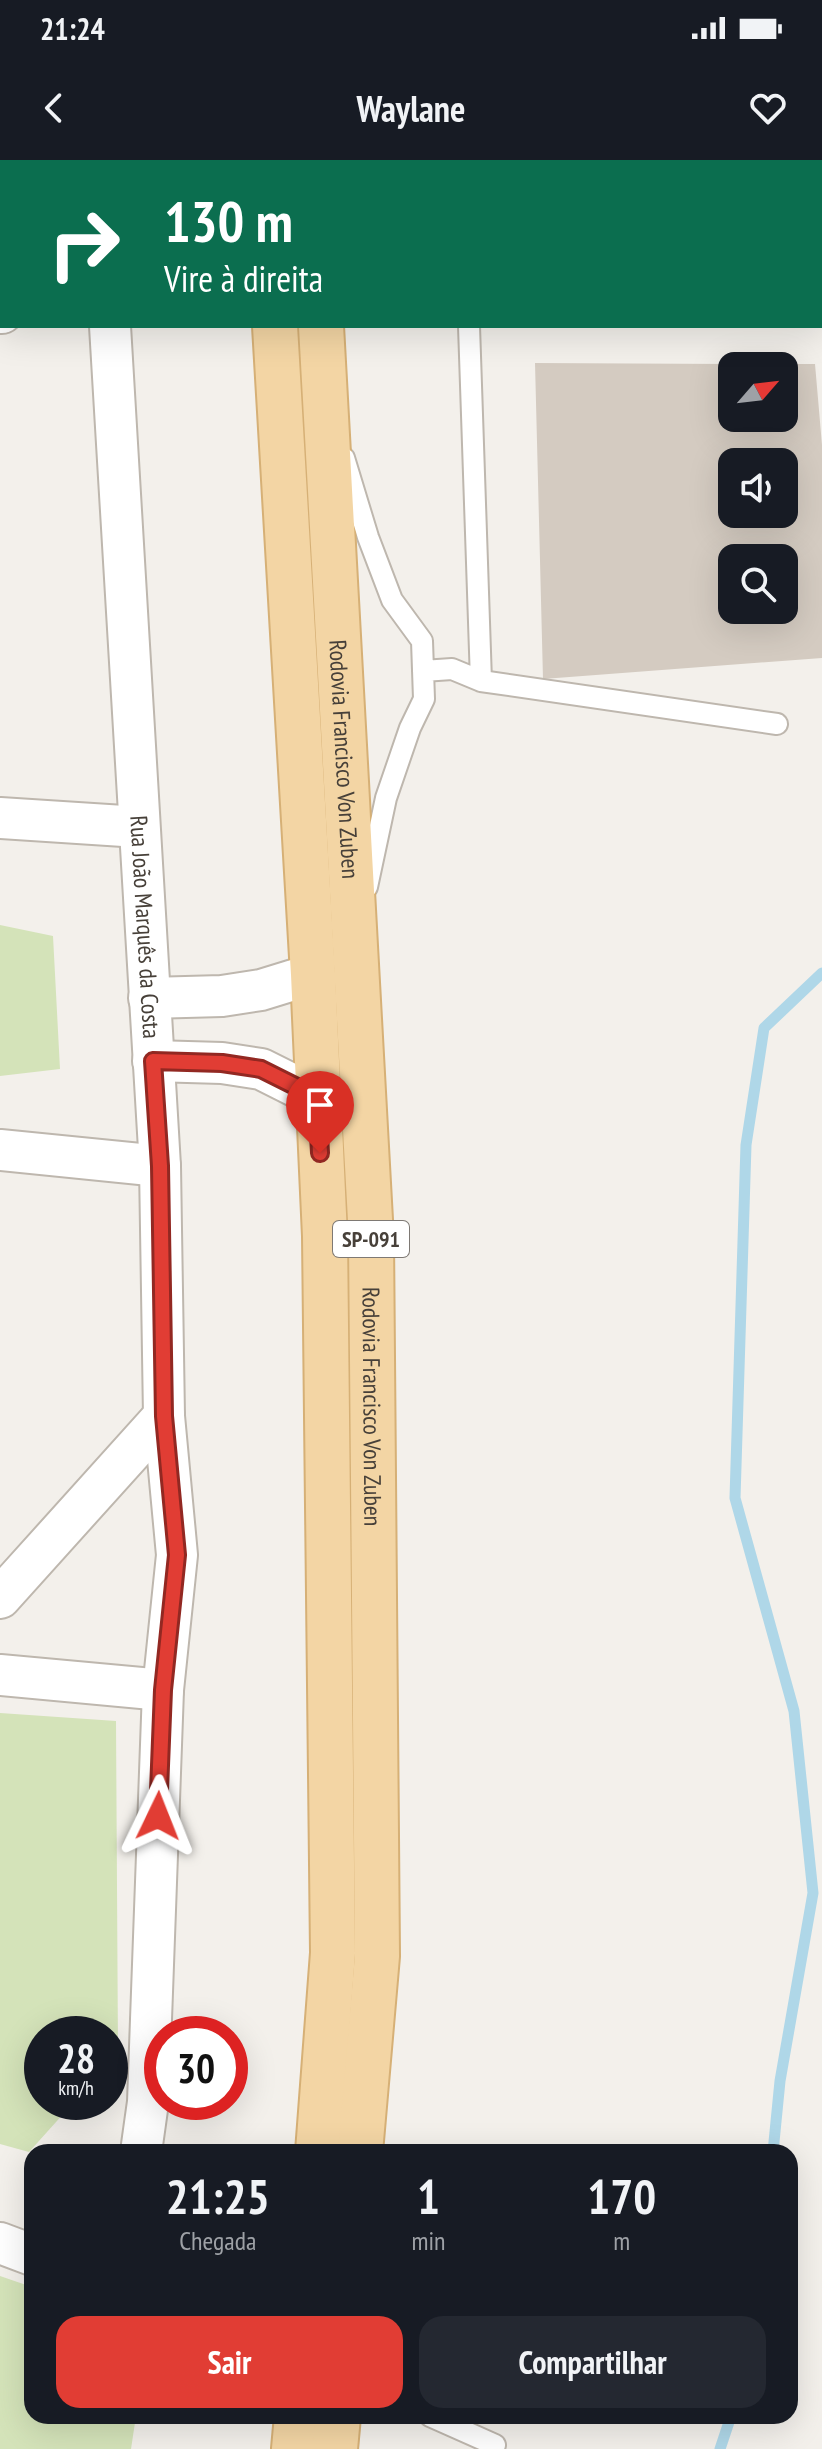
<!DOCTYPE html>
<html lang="pt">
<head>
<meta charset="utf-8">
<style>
  :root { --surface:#171b24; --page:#242831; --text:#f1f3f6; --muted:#9ea1a6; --accent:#e13d34 }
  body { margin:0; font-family:"PT Sans Narrow",sans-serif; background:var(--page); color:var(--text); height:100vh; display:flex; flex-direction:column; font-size:30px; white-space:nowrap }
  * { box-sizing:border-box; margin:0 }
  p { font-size:26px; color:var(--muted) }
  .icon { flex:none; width:44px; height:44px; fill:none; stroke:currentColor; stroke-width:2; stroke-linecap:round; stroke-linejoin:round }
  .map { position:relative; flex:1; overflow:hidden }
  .side { position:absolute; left:24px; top:1984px; width:774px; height:280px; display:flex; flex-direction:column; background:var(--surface); border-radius:24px; box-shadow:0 8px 32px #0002 }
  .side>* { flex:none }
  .banner { position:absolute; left:0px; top:0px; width:822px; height:168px; box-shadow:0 8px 32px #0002; background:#0b6e4f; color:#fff; overflow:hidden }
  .needle { width:52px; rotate:62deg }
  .fabs { position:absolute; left:718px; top:192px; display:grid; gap:16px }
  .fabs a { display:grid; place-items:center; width:80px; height:80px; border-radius:16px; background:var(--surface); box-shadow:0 8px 32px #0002; font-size:40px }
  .speed { position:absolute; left:24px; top:1856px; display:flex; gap:16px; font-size:40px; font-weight:700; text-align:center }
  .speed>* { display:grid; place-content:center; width:104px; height:104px; border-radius:50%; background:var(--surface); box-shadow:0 8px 32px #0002; line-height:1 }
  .speed small { font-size:20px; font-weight:400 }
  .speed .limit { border:12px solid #d22; background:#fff; color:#111 }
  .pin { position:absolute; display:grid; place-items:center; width:68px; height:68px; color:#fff; margin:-82px -34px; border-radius:50% 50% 50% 0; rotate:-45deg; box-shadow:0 0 8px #0007 }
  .pin .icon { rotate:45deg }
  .me { position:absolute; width:88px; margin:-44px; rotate:2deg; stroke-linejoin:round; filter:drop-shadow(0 0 6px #0008) }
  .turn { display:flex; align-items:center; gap:28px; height:168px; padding:0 32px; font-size:36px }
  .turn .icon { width:104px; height:104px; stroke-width:2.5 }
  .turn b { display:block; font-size:56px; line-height:68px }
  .eta { display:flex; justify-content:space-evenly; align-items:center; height:136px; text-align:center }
  .eta b { font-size:48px; font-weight:700; line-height:56px }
  .primary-button { display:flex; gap:16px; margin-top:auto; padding:16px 32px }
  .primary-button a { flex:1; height:92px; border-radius:24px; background:var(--accent); color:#fff; font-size:32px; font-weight:700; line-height:92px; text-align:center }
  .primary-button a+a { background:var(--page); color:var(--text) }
  .status { display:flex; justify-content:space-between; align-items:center; height:56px; padding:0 40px; background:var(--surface); direction:ltr }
  .status svg { height:22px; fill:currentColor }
  header { display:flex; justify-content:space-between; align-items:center; height:104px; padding:0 32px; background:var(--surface); font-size:36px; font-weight:700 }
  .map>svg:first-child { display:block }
  .green { fill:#d4e3b9 }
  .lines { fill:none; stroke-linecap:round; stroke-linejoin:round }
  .stream { stroke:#afd7e8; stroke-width:11 }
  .building { fill:#d4cbc1; fill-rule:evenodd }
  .lane-casing { stroke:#beb7ae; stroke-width:24 }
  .street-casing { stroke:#beb7ae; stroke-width:44 }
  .primary-casing { stroke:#d6b076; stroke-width:48 }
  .lane { stroke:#fff; stroke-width:20 }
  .street { stroke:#fff; stroke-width:40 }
  .primary { stroke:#f3d5a4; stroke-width:44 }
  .route-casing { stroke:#922822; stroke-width:20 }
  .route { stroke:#e13d34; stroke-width:14 }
  .labels { text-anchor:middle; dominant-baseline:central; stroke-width:6; stroke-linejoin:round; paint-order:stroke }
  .shield { fill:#fff; stroke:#7e7974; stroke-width:2 }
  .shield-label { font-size:22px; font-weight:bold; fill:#474039 }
  .street-label { font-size:24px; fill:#474039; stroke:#fff }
</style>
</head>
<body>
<div class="status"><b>21:24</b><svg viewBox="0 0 49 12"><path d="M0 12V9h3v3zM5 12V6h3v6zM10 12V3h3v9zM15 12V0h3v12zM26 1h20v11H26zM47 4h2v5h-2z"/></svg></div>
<header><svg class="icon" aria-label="back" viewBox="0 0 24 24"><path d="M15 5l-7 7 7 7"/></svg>Waylane<svg class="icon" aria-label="heart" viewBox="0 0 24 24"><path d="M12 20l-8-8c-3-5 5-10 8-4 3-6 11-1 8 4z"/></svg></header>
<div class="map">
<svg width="822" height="2289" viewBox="0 0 822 2289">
  <rect width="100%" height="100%" fill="#f3f0eb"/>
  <path class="green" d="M0 765 53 776 60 909 0 916Z
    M0 1553 116 1561 118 1892 110 1902V1874H42V1942H74L29 1992 0 1984Z
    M0 2116 32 2127V2256H136L131 2289H0Z"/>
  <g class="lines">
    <path class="stream" d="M773 1992 780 1921 813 1733 794 1551 735 1338 746 985 764 868 822 813
      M720 2289 731 2256"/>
  </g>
  <path class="building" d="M535 203 732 204V258H784V204H815L822 285V498L543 519ZM732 302H784V354H732ZM732 398H784V450H732Z"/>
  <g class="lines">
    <defs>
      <path id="lane" d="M469 166 481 521
        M344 298 368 377 392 440 422 481 424 539 410 568 386 638 367 727
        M423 511 452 509 481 521 777 564
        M430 2256 495 2285"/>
      <g id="street">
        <path d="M102 0 103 2"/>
        <path d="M0 153H2"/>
        <path id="s1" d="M110 166 160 1006 164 1256 177 1395 163 1530 148 1942 141 1992"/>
        <path d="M0 658 139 667"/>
        <path d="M149 838 222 836 261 830 313 814"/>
        <path d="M153 901 222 903 261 909 317 937"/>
        <path d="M0 990 160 1006"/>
        <path d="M0 1438 164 1256"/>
        <path d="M0 1515 163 1530"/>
        <path d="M0 2083 32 2095"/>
      </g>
      <g id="primary">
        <path d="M244 0V2"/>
        <path d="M311 0V2"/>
        <path d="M275 166 313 814 325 1076 333 1793 318 1992"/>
        <path id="s2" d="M321 166 371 1078 377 1796 360 1992"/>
        <path d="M294 2289 297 2256"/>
        <path d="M335 2289 338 2256"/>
      </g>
    </defs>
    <use href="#lane" class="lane-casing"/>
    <use href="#street" class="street-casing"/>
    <use href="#primary" class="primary-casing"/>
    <use href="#lane" class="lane"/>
    <use href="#street" class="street"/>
    <use href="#primary" class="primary"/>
  </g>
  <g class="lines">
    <defs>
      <path id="route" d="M158 1656 163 1530 177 1395 164 1256 160 1006 153 901 222 903 261 909 317 937 320 993"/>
    </defs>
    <use href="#route" class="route-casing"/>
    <use href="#route" class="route"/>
  </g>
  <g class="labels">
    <rect class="shield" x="333" y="1061" width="76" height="36" rx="6"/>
    <g class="shield-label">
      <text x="371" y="1079">SP-091</text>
    </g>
    <g class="street-label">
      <text stroke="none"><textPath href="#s2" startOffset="434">Rodovia Francisco Von Zuben</textPath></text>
      <text stroke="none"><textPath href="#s1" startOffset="602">Rua João Marquês da Costa</textPath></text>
      <text stroke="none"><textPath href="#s2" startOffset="1082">Rodovia Francisco Von Zuben</textPath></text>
    </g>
  </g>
</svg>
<div class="fabs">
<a><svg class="needle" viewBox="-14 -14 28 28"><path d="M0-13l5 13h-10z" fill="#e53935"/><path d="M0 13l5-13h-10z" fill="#9ea1a6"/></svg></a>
<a><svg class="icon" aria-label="sound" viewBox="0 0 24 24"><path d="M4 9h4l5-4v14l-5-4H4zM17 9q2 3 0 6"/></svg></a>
<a><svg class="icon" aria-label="search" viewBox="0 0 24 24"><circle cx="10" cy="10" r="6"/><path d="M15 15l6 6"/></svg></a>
</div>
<div class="speed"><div>28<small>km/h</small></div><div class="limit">30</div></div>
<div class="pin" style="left:320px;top:993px;background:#d93025"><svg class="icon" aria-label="arrive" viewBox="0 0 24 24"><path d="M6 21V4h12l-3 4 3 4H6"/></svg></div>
<svg class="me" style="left:158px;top:1656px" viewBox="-20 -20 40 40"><path d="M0-17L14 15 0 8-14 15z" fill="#e13d34" stroke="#fff" stroke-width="4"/></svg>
<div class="banner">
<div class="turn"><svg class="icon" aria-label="right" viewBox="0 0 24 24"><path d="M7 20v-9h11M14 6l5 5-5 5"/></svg><div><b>130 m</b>Vire à direita</div></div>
</div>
<section class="side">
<div class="eta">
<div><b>21:25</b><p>Chegada</p></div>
<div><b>1</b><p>min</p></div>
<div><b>170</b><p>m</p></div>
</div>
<div class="primary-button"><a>Sair</a><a>Compartilhar</a></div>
</section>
</div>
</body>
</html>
